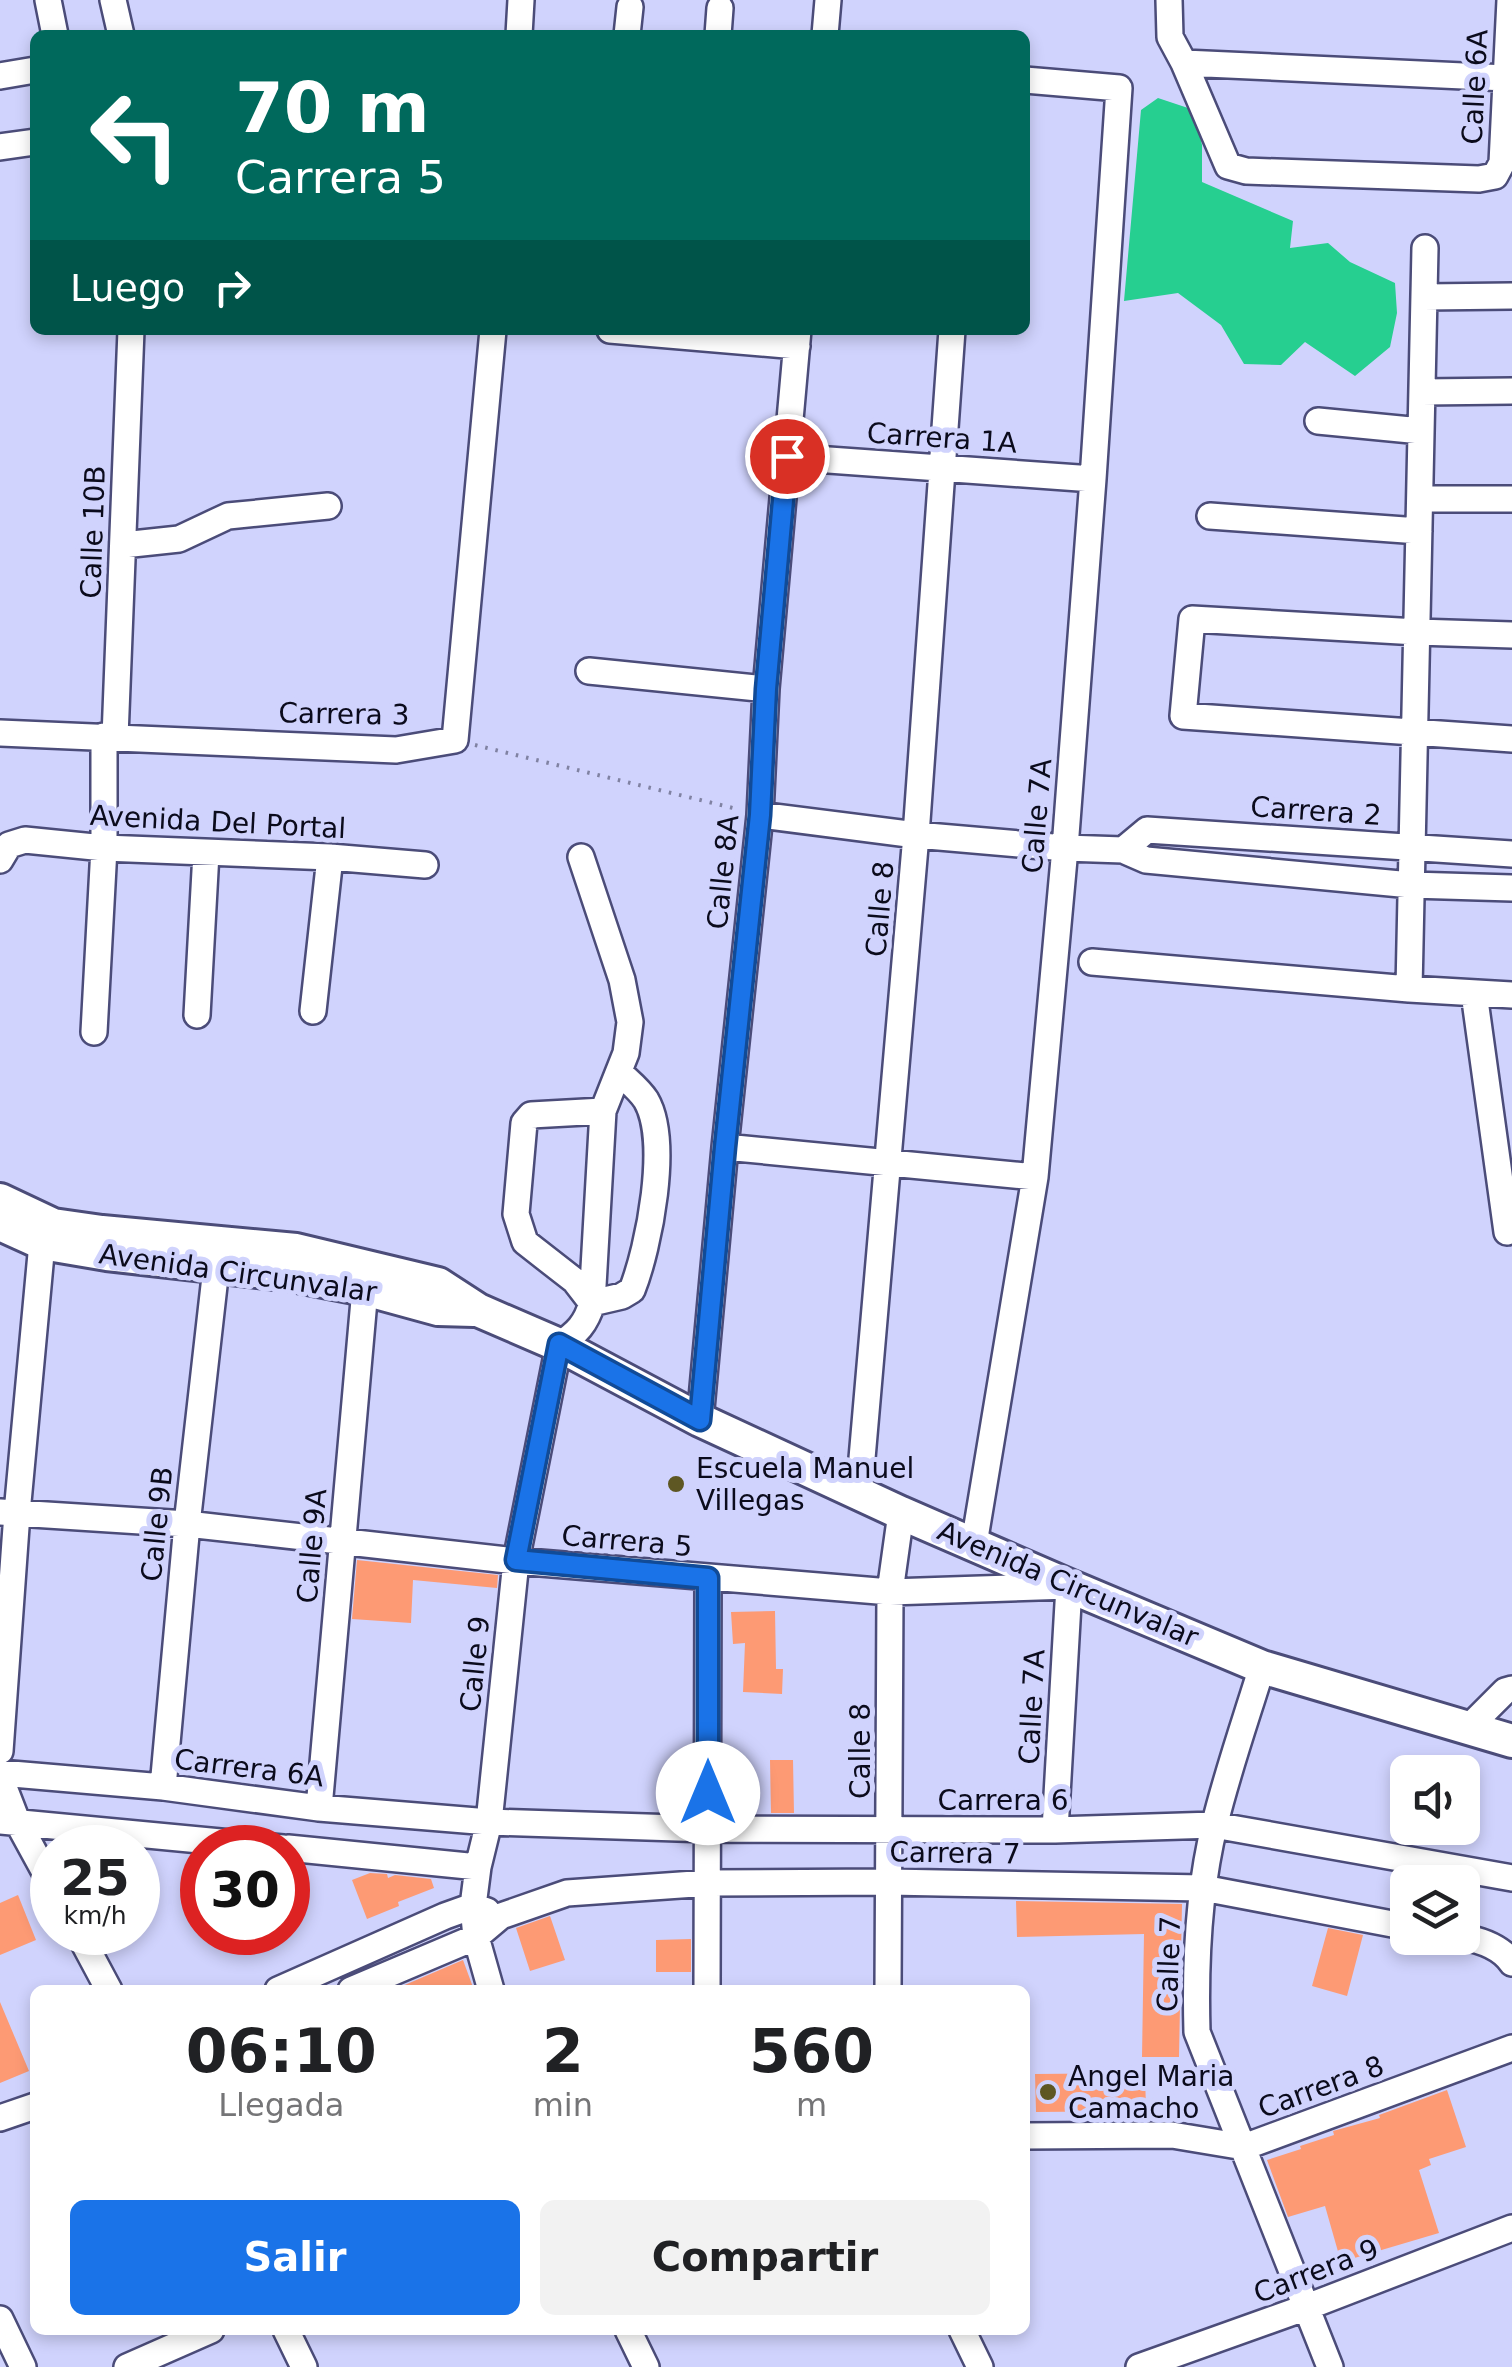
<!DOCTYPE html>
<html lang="es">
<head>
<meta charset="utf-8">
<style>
  :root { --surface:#fff; --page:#f2f2f2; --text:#202124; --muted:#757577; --accent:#1a73e8 }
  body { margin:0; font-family:"DejaVu Sans",sans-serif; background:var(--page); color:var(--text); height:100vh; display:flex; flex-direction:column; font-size:38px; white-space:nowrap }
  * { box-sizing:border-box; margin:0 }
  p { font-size:32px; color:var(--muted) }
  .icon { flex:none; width:55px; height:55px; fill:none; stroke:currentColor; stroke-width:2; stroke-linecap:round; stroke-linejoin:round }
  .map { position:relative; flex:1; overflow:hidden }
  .drawer { position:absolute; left:30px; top:1985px; width:1000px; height:350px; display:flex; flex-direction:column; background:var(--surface); border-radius:15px; box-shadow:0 5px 15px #0003 }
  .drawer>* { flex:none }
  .banner { position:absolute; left:30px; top:30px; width:1000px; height:305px; border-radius:15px; box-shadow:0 5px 15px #0003; background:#00695c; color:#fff; overflow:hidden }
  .tools { position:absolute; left:1390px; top:1755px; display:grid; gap:20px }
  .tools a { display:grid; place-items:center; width:90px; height:90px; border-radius:15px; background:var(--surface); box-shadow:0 5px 15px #0003; font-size:50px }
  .speed { position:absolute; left:30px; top:1825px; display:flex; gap:20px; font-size:50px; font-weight:700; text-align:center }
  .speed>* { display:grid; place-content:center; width:130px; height:130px; border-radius:50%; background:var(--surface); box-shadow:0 5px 15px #0003; line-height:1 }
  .speed small { font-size:25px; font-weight:400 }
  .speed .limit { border:15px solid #d22; background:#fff; color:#111 }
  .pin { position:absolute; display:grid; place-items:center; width:85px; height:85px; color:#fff; margin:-42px; border:5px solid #fff; border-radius:50%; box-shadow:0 2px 10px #0007 }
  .me { position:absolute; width:110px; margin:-55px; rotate:0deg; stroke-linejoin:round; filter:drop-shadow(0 0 8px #0008) }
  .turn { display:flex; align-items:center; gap:35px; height:210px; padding:0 40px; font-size:45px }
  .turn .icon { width:130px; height:130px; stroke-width:2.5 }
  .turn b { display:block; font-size:70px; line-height:85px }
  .then { display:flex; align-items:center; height:95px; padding:0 40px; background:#0003; gap:20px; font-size:38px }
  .eta { display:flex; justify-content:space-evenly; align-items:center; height:170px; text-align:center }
  .eta b { font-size:60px; font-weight:700; line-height:70px }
  .button { display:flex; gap:20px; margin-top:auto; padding:20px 40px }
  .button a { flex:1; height:115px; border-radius:15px; background:var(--accent); color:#fff; font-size:40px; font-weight:700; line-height:115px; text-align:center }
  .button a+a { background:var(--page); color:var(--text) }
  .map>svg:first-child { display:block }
  .green { fill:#26cf90 }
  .building { fill:#fd9a74 }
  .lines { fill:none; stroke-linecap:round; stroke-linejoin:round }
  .minor-casing { stroke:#4b4c79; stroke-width:30 }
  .major-casing { stroke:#4b4c79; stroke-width:38 }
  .path { stroke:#8082a2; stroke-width:4; stroke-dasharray:2.5 8; stroke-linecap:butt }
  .minor { stroke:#fff; stroke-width:25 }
  .major { stroke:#fff; stroke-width:32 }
  .route-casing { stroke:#114b97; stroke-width:25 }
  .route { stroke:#1a73e8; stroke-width:18 }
  .poi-dot { fill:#5e5723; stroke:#d0d3fd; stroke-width:4 }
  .labels { text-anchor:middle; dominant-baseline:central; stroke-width:10; stroke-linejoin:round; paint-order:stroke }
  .street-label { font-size:28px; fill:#0b0b1c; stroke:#d0d3fd }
  .poi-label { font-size:28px; fill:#0b0b1c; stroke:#d0d3fd; text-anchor:start }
</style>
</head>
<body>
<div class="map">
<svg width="1512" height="2367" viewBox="0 0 1512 2367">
  <rect width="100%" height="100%" fill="#d0d3fd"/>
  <path class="green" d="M1158 98 1194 110 1202 145V182L1293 221 1290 248 1328 243 1350 262 1395 283 1397 313 1390 347 1355 376 1305 342 1281 365 1244 364 1221 325 1178 293 1124 301 1141 110Z"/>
  <path class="building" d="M357 1560 498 1575 497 1588 413 1580 411 1623 352 1619Z
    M775 1611 776 1669H783L782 1694 743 1692 745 1643 733 1644 731 1612Z
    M770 1760H793L794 1813H771Z
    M370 1873 387 1874 388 1878 395 1875 431 1879 434 1888 398 1902 399 1906 367 1919 352 1880Z
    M18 1895 36 1940 0 1955V1903Z
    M1016 1901 1182 1904 1179 2057H1142L1144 1934 1017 1937Z
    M550 1916 565 1960 530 1971 516 1928Z
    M1328 1928 1363 1935 1347 1996 1312 1986Z
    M691 1939V1972H656V1940Z
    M463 1960 474 1990H393Z
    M0 2002 29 2071 0 2083Z
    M1145 2073 1146 2111 1036 2112 1035 2074Z
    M1447 2090 1466 2147 1429 2159 1431 2165 1419 2170 1439 2233 1341 2262 1325 2206 1288 2217 1267 2160 1301 2149 1300 2146 1334 2135 1333 2131 1380 2118 1379 2115Z"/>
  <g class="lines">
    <defs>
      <path id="minor" d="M48 0 55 35
        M113 0 121 35
        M1169 0 1170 37 1184 63 1228 166 1246 171 1479 179 1495 176 1502 163 1510 0
        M519 35 521 0
        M627 35 630 7
        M718 35 720 8
        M825 35 828 0
        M1184 63 1506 78
        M0 76 35 70
        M0 147 35 142
        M1424 297 1512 296
        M610 330 797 346
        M1422 392 1512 391
        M1318 421 1421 431
        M787 457 1093 479
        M1420 499H1512
        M1210 516 1419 531
        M123 545 179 539 228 516 328 506
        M1512 635 1417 632 1192 619 1183 716 1512 739
        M589 671 766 689
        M0 733 396 750 455 740 493 330
        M115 737 131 330
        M760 815 916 835 1065 848 1123 850 1146 860 1411 885 1512 888
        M1123 850 1147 830 1512 854
        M0 860 9 845 25 840 104 848 330 857 425 865
        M1092 962 1409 989 1512 995
        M1409 989 1425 248
        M1474 993 1507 1232
        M313 1011 330 857
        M197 1015 206 853
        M94 1032 104 848V736
        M603 1111 531 1115 524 1123 516 1214 525 1242 575 1281 592 1303 622 1296 632 1290C649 1247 670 1141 646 1100 639 1089 627 1080 619 1072
        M725 1147 1035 1177
        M700 1420 725 1147 760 815 766 689 798 330
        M859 1493 916 835 952 330
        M0 1512 187 1524 516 1561 890 1592 1069 1586 1055 1830
        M974 1544 1035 1177 1065 848 1093 479 1119 88 1025 80
        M1262 1667C1246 1719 1228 1770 1215 1823 1198 1891 1195 1963 1197 2032L1330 2367
        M1468 1728 1505 1691 1512 1689
        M0 1751 17 1513 42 1243
        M0 1773 163 1787 319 1808 489 1822 708 1829 1055 1830 1214 1825 1512 1878
        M0 1777 17 1821 52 1885
        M163 1787 187 1524 216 1268
        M319 1808 365 1289
        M0 1821 283 1848
        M288 1848 478 1867
        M78 1932 109 1990
        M1462 1937C1480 1940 1501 1947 1512 1963
        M278 1990 445 1916 473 1906 487 1911
        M351 1990 476 1937 501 1916 567 1893 709 1883 889 1882 1203 1888 1408 1927
        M491 1990 476 1937 473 1906 478 1867 489 1822 516 1561 559 1345C577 1333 586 1324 592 1303L603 1111 626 1053 630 1022 622 980 581 857
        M707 1990 708 1578
        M888 1990 890 1592 901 1513
        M0 2118 35 2106
        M1025 2136 1172 2135 1244 2147 1512 2048
        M0 2319 23 2367
        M286 2330 304 2367
        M628 2330 646 2367
        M962 2330 980 2367
        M127 2367 211 2330
        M1139 2367 1307 2307 1512 2228"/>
      <path id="major" d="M0 1200 53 1225 102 1232 296 1250 438 1284 478 1310 559 1345 700 1420 901 1513 1069 1586 1262 1667 1512 1741
        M0 1224 42 1243 107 1254 293 1275 365 1289 438 1309 474 1310"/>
    </defs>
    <use href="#minor" class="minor-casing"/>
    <use href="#major" class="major-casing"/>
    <path class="path" d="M475 745 737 809"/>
    <use href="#minor" class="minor"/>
    <use href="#major" class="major"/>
  </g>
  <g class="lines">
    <defs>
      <path id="route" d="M708 1793V1578L516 1560 559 1344 700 1420 725 1147 760 815 766 689 787 456"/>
    </defs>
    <use href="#route" class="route-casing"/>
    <use href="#route" class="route"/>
  </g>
  <g class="poi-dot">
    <circle cx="676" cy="1484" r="10"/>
    <circle cx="1048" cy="2092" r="10"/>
  </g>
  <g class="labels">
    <g class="street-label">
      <text transform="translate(1475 87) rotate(-87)">Calle 6A</text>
      <text transform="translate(942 438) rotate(4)">Carrera 1A</text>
      <text transform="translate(93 532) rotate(-88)">Calle 10B</text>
      <text transform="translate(344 714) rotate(1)">Carrera 3</text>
      <text transform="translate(1316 811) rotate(4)">Carrera 2</text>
      <text transform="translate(1037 816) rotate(-85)">Calle 7A</text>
      <text transform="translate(218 822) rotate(3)">Avenida Del Portal</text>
      <text transform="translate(723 872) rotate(-84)">Calle 8A</text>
      <text transform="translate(880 909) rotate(-85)">Calle 8</text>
      <text transform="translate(238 1273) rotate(8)">Avenida Circunvalar</text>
      <text transform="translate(157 1524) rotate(-84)">Calle 9B</text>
      <text transform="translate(627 1541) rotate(5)">Carrera 5</text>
      <text transform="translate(312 1546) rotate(-85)">Calle 9A</text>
      <text transform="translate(1068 1584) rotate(23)">Avenida Circunvalar</text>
      <text transform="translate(475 1664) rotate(-84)">Calle 9</text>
      <text transform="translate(1032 1707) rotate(-87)">Calle 7A</text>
      <text transform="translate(860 1751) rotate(-90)">Calle 8</text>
      <text transform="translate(249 1768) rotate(7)">Carrera 6A</text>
      <text x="1003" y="1800">Carrera 6</text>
      <text transform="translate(955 1853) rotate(1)">Carrera 7</text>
      <text transform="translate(1169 1964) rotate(-88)">Calle 7</text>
      <text transform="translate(1321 2087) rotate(-20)">Carrera 8</text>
      <text transform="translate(1316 2271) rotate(-21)">Carrera 9</text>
    </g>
    <g class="poi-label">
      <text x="696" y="1468">Escuela Manuel<tspan x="696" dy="32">Villegas</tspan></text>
      <text x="1068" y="2076">Angel Maria<tspan x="1068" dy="32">Camacho</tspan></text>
    </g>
  </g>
</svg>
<div class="tools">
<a><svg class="icon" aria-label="sound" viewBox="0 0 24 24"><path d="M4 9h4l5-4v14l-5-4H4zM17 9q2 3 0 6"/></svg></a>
<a><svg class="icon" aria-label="layers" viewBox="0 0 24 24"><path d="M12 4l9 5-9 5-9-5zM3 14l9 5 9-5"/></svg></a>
</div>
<div class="speed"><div>25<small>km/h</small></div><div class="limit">30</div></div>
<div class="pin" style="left:787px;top:456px;background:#d93025"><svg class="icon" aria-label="arrive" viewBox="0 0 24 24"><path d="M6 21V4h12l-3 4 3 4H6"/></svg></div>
<svg class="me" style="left:708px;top:1793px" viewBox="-20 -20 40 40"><circle r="19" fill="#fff"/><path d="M0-13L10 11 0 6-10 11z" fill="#1a73e8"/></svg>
<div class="banner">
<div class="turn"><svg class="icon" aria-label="left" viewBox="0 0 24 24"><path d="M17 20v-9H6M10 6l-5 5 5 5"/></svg><div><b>70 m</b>Carrera 5</div></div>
<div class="then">Luego<svg class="icon" aria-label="right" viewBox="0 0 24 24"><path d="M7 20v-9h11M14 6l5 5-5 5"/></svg></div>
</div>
<section class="drawer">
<div class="eta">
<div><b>06:10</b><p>Llegada</p></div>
<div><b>2</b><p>min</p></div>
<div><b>560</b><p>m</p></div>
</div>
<div class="button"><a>Salir</a><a>Compartir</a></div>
</section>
</div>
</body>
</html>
